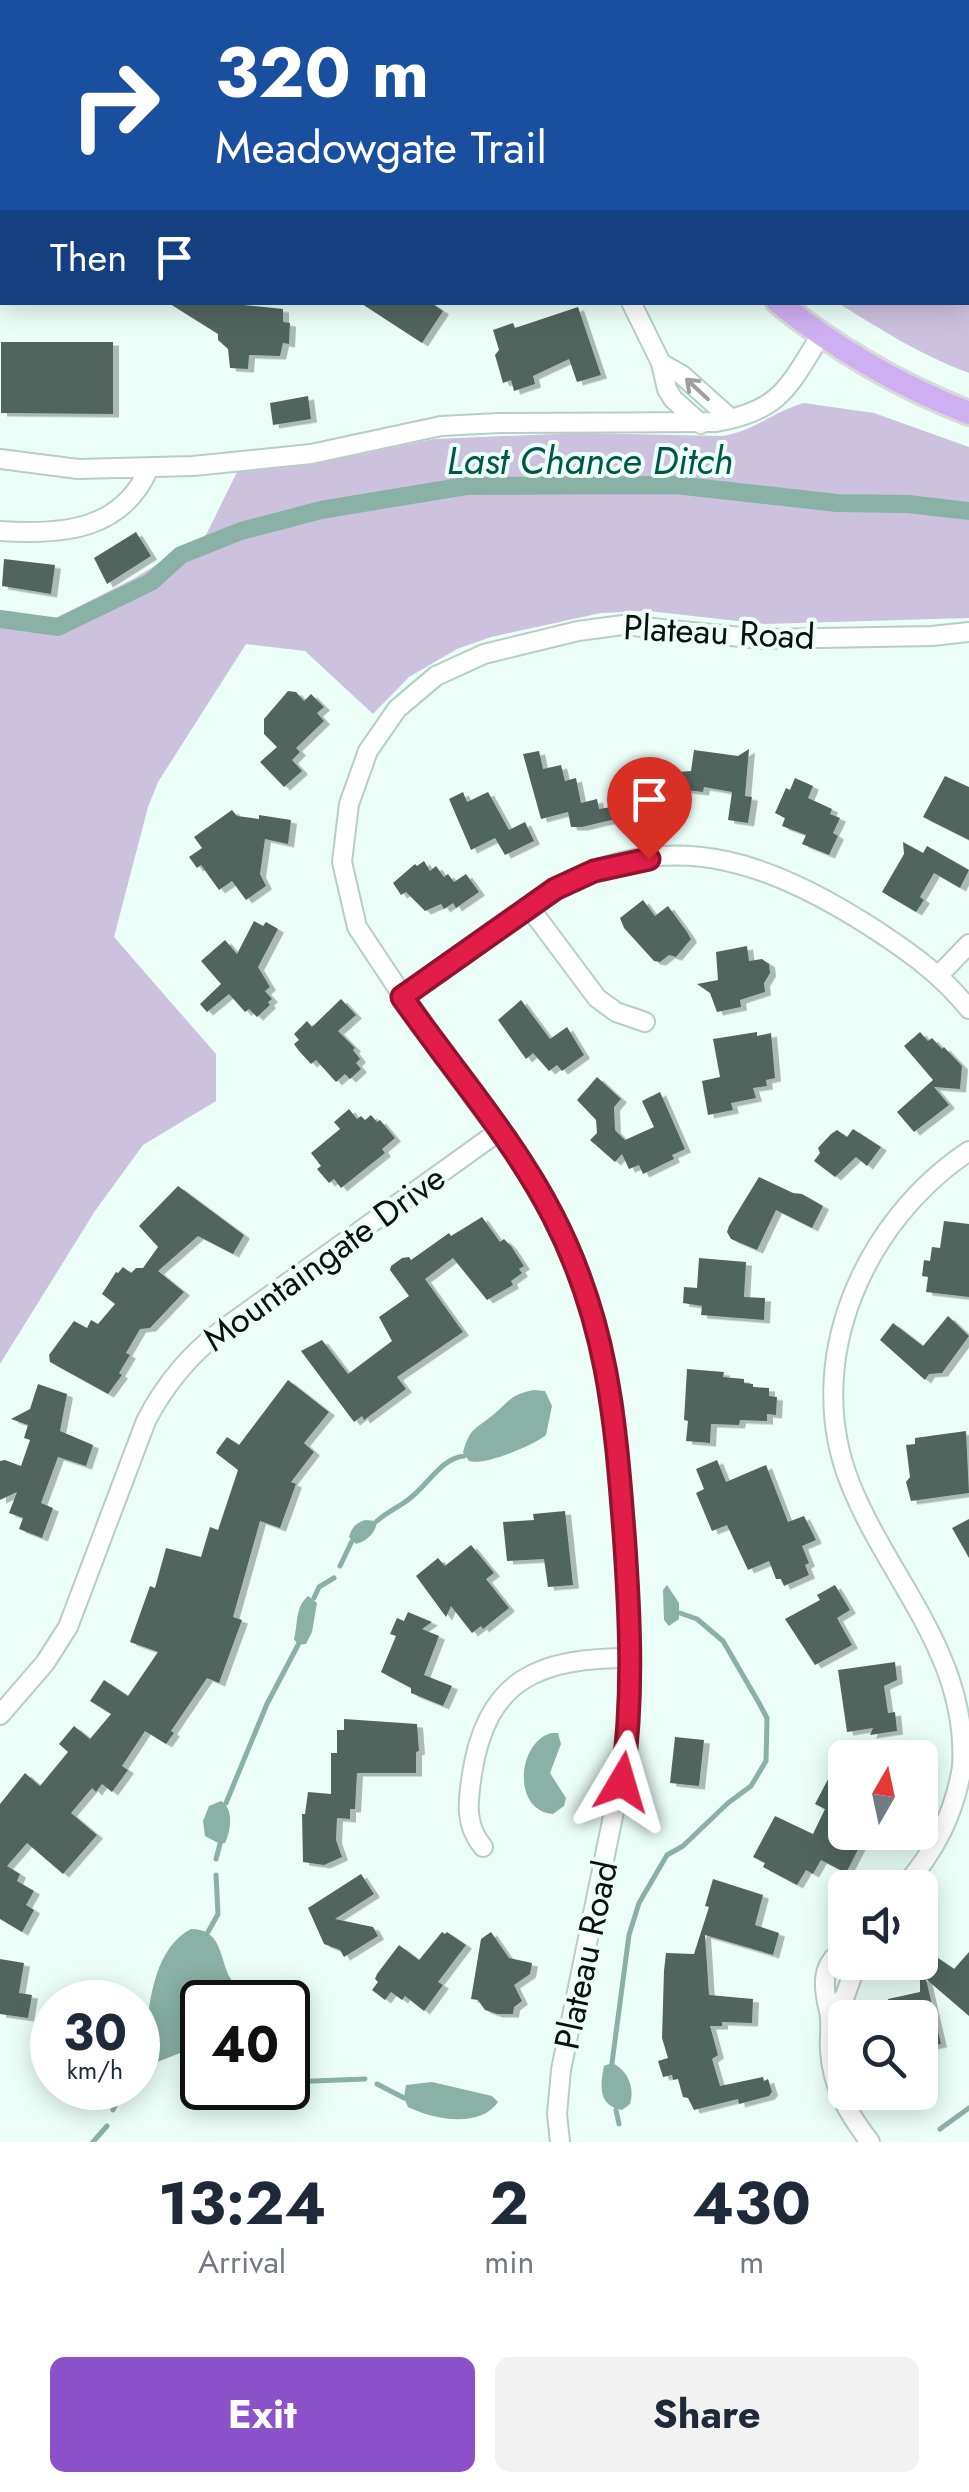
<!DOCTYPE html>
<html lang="en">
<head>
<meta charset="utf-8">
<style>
  :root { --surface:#fff; --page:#f2f2f3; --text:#1f2937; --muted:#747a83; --accent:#8c52c9 }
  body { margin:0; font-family:Jost,sans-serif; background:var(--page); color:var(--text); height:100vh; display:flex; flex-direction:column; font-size:38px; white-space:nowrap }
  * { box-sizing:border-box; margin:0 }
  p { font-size:32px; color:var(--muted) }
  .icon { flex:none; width:55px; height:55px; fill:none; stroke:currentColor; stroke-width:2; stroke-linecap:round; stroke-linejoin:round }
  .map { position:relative; height:2142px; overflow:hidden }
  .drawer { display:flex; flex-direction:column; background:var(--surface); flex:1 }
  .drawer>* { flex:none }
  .hud { position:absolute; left:0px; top:0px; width:970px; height:305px; box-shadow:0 5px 25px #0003; background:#1a4fa0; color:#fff; overflow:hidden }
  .needle { width:65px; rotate:9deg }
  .buttons { position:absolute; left:828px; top:1740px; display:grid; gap:20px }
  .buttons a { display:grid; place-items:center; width:110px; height:110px; border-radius:15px; background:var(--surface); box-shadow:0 5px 25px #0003; font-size:50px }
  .speed { position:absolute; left:30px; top:1980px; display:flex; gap:20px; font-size:50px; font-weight:700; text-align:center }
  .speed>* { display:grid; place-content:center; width:130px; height:130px; border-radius:50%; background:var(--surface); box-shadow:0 5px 25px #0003; line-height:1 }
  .speed small { font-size:25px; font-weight:400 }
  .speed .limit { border:5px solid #111; border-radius:15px; background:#fff; color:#111 }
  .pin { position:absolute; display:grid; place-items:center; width:85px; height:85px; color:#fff; margin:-102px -42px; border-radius:50% 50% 50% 0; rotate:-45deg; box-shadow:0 0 10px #0007 }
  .pin .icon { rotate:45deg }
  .me { position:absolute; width:110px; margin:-55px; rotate:7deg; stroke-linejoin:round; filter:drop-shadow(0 0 8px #0008) }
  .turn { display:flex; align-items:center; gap:35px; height:210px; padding:0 50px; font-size:45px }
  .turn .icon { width:130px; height:130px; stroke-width:2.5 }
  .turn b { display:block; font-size:70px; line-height:85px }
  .then { display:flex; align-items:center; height:95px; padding:0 50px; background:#0003; gap:20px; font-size:38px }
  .eta { display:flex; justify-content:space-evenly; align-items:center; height:170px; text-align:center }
  .eta b { font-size:60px; font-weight:700; line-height:70px }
  .primary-button { display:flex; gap:20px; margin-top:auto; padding:20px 50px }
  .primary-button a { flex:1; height:115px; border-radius:15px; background:var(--accent); color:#fff; font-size:40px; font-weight:700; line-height:115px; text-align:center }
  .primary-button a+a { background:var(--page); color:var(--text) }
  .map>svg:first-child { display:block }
  .green { fill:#cdc2de }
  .forest { fill:#c8bbdb }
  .water { fill:#89b1a5 }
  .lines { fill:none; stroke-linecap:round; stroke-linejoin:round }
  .stream { stroke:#89b1a5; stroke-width:5 }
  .canal { stroke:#89b1a5; stroke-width:18 }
  .building { fill:#51655f; filter:url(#shadow) }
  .minor-casing { stroke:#b7cdc6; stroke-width:22 }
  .major-casing { stroke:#d8d9d8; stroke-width:28 }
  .minor { stroke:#fff; stroke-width:18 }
  .major { stroke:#ceb0f2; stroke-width:22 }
  .oneway { stroke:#9d9f9f }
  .route-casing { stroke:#92132f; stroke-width:25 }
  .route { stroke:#e11d48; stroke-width:18 }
  .labels { text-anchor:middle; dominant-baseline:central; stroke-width:8; stroke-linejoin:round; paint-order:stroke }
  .street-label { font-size:35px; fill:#09100e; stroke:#ebfef8 }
  .water-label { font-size:38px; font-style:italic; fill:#005647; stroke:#ebfef8 }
</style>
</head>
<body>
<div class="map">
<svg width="969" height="2142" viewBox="0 0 969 2142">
  <defs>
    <filter id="shadow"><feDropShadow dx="6" dy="3.5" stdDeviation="0" flood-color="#0004"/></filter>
  </defs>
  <rect width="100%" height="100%" fill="#ebfef8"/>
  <path class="green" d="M585 0H875L883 2H586Z
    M968 43 969 44V373C922 356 880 329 838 303L968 302Z
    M804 403 874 413 969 447V618L765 624 648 611 601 613 491 637 457 649 409 677 373 714 305 651 246 644 158 782 148 807 114 937 216 1054V1101L143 1145 95 1211 0 1364V612L56 618 133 579 206 535 237 472 317 463 434 439 579 433 722 436C755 431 774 411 804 403Z"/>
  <path class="forest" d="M72 0H334L52 2Z"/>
  <path class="water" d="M534 1390 545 1391 552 1406 546 1435C532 1446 484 1466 469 1461L463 1452C471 1426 475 1430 493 1415 510 1401 509 1395 534 1390Z
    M365 1520 377 1521C376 1533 367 1541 356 1544L349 1537C352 1527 356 1523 365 1520Z
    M667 1585 679 1603V1619L669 1626 664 1620 663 1590Z
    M308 1596 317 1603 312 1632 306 1644 298 1645 294 1639C298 1624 295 1607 308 1596Z
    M551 1733H558L561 1744 550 1773 566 1798 564 1806 553 1814C512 1811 517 1743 551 1733Z
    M221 1801C234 1808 231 1831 225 1843L220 1844 205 1836 203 1821 209 1806Z
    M191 1929C221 1929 219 1955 229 1976 234 1986 244 1992 249 2002H202V2050L195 2047 155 2063 145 2058 144 2049C149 2010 151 1950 191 1929Z
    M612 2063C628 2070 635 2088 630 2104L622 2110C598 2105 600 2086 604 2066Z
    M432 2082 492 2096 498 2102C480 2129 432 2119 408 2107L404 2098 406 2085Z"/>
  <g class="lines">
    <path class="stream" d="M695 0 704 2
      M243 2 286 0
      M0 44H2
      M968 100 969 102
      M377 1521C386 1513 395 1509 405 1502 426 1489 440 1458 464 1456
      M340 1566 352 1541
      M314 1598 319 1587 334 1578
      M226 1803 267 1704 298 1645
      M216 1859 220 1844
      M208 1932 218 1914 216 1875
      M612 2063 629 1935 639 1903 667 1855 683 1846 728 1803 751 1786 766 1761 767 1718 759 1703 723 1641 697 1619 680 1613
      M138 2073 148 2061
      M288 2082 365 2079
      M377 2084 404 2098
      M113 2110 124 2088
      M616 2110 619 2124
      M940 2129 969 2108
      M93 2142 107 2126"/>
    <path class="canal" d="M0 619 58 627 151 582 181 555 241 531 321 510 466 486 675 485 837 503 908 504 969 511"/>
  </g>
  <path class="building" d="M167 302H214L283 309V322L290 323 289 344 283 343 280 356 249 355 248 369 230 368 228 349 218 340V334Z
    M359 302H430L443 311 422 343Z
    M578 307 601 375 577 382 569 359 533 376 535 384 514 391 511 380 503 383 495 355 499 350 493 330 513 323 515 328Z
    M1 342H113V414L1 413Z
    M308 396 311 419 273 425 270 403Z
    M136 532 151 556 107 584 94 558Z
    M4 559 55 565 51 594 2 586Z
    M288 691 296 692 304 701 311 694 324 707 317 713 324 721 296 748 300 752 292 760 302 771 284 787 260 762 277 747 264 734V719Z
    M749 749 745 796 752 797 748 823 728 820 732 792 704 787 703 792 669 788 672 815 624 817 582 827H571L568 812 541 819 523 754 539 751 543 769 561 765 565 781 576 778 581 803 597 799 599 809 630 804 627 767 652 766V774L691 771 694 750 738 756Z
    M945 776 969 787V840L923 817Z
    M795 778 813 786 808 798 832 809 830 814 840 818 833 833 838 836 829 855 802 844 806 835 782 826 785 818 775 813 786 788 790 790Z
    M463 792 467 802 488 792 509 830 525 822 534 841 505 855 495 838 471 850 449 799Z
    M232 810 237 816 259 819V815L291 820 288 844 265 839 260 874 266 886 246 900 232 881 219 890 201 865 197 868 189 857 202 848 194 837Z
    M903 842 923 853 927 846 969 870 960 888 934 873 920 897 924 900 916 912 882 892 904 854Z
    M424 861 430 871 436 866 444 877 448 874 454 882 466 874 479 892 456 908 453 903 444 909 441 904 425 911 406 892 401 895 393 883 415 864 417 866Z
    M643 900 655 916 668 906 687 932 691 939 676 957 669 955 660 962 654 961 624 928 620 918Z
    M254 921 263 926 266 922 278 929 258 967 270 987 265 991 272 999 268 1002 270 1005 257 1017 249 1009 245 1012 229 994 207 1012 200 1004 221 984 201 961 225 940 237 954Z
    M747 946 749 961 762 959 769 964 770 973 764 983 765 992 740 1000 741 1007 717 1012 710 993 697 984 718 980 716 952Z
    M341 999 356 1015 338 1031 355 1048 353 1050 360 1059 356 1063 361 1069 350 1079 345 1074 336 1082 316 1060 311 1064 299 1051 294 1044 299 1040 294 1034 307 1021 312 1027Z
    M521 1000 550 1039 567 1027 584 1055 562 1071 557 1065 549 1071 533 1053 526 1059 498 1020Z
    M757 1032V1036L771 1033 775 1078 766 1080 767 1086 753 1088 756 1098 731 1103 733 1110 708 1115 702 1081 720 1077 713 1039Z
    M920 1032 928 1041 932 1038 942 1049 944 1047 962 1066 960 1089 934 1087 949 1105 914 1132 897 1112 933 1080 904 1046Z
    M597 1077 621 1099 614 1107 615 1130 625 1140 654 1127 642 1101 660 1092 685 1149 672 1155 674 1159 643 1174 639 1165 629 1169 622 1154 615 1162 590 1140 597 1133 596 1120 577 1100Z
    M349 1109 357 1119 361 1116 365 1120 371 1115 377 1122 380 1120 395 1138 382 1149 385 1153 341 1188 334 1179 329 1183 317 1169 321 1166 311 1153 340 1129 334 1122Z
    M853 1129 881 1147 867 1166 856 1157 835 1177 814 1161 820 1153 818 1148 831 1134 837 1130 847 1137Z
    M759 1177 793 1193 802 1194 823 1206 812 1228 776 1210 757 1250 731 1239 727 1232 729 1226Z
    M178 1186 244 1235 233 1254 198 1236 158 1271 184 1292 150 1328 140 1329 126 1353 130 1355 119 1373 122 1375 108 1394 50 1362 49 1355 74 1321 87 1328 91 1320 98 1324 115 1304 102 1294 116 1272 118 1273 123 1267 131 1273 136 1268H143L158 1247 139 1226Z
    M482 1217 500 1242 504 1239 511 1246 524 1266 519 1269 522 1273 511 1281 513 1285 487 1300 453 1258 425 1279 463 1332 397 1377 406 1389 364 1420 362 1416 354 1422 301 1351 322 1340 348 1374 392 1341 379 1317 409 1296 390 1270 391 1266 402 1258 409 1257 411 1260 449 1233 451 1236Z
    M944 1221 969 1224V1297L926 1292 928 1277 922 1276 924 1260 930 1261 932 1247 940 1248Z
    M699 1258 746 1262 744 1297 765 1298 764 1320 701 1315 702 1306 683 1303 684 1287 697 1288Z
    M948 1316 969 1336 942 1373 929 1374 925 1380 880 1340 893 1323 923 1346Z
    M687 1369 724 1372 723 1377 744 1379V1383L753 1384V1387L769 1388V1396L777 1397 776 1415 767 1414V1421L740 1420 739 1425 711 1424 710 1443 686 1441 688 1421 684 1420Z
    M288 1380 329 1412 304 1443 314 1452 291 1482 296 1484 280 1528 260 1521 233 1617 242 1620 219 1683 207 1678 171 1731 174 1733 166 1744 145 1731 122 1766 128 1770 112 1792 102 1784 96 1792 92 1788 71 1813 97 1835 63 1874 27 1843 7 1866 20 1874 17 1881 34 1891 26 1905 34 1910 22 1932 0 1919V1804L25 1773 40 1786 68 1752 59 1744 74 1726 90 1739 111 1714 90 1701 104 1680 128 1696 158 1652 130 1642 150 1586 155 1588 166 1548 201 1557 210 1527 218 1530 238 1470 216 1453 218 1449 227 1437 239 1445Z
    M38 1384 67 1394 60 1431 93 1445 86 1466 58 1457 41 1503 53 1508 42 1538 19 1529 23 1518 9 1513 17 1492 0 1500V1461L5 1460 21 1466 30 1440 24 1438 28 1425 11 1419 30 1409Z
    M966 1431 969 1493 911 1501 906 1482 910 1477 906 1445 915 1444V1438Z
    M717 1460 726 1482 766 1465 788 1522 804 1516 816 1540 802 1546 809 1563 805 1565 809 1575 784 1586 781 1579H776L769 1561 748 1570 727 1525 712 1531 696 1493 704 1489 696 1469Z
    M565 1511 573 1585 548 1587 544 1559 507 1561 503 1522 534 1520 533 1514Z
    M969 1519V1558L952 1528Z
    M471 1545 494 1573 486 1579 509 1608 483 1629 481 1626 472 1633 451 1606 446 1617 416 1576 438 1558 445 1566Z
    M835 1585 850 1610 837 1618 852 1645 815 1665 785 1619 820 1600 817 1595Z
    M408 1612 432 1622 422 1629 439 1636 424 1675 452 1686 443 1706 411 1693V1688L381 1672 396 1636 390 1634 397 1618 404 1621Z
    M895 1662 897 1680 884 1686 888 1713 895 1712 897 1731 870 1735 873 1728 847 1732 838 1670Z
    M344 1719 417 1724 419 1751 416 1752V1773H357L355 1809H350V1819L337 1818 336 1840 342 1857 324 1865 303 1862 302 1814H305L308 1792 331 1794V1753H337V1730H344Z
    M675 1737 704 1740 699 1786 670 1783Z
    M845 1747V1832H867L846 1873 821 1860 813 1874 806 1870 797 1885 763 1867 765 1863 753 1857 775 1816 813 1834 825 1809 815 1804Z
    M361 1874 374 1894 335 1919 373 1927 378 1936 344 1957 340 1950 324 1944 308 1908Z
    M713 1879 763 1895 755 1925 779 1933 773 1955 705 1935 709 1995 753 1999 752 2023 722 2022V2026H710L718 2055 712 2059 720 2086 763 2077 764 2081 768 2079 772 2092 769 2096 739 2104 738 2099 694 2110 688 2098 683 2097 678 2079 673 2080 672 2075 663 2077 658 2061 668 2058 662 2038 664 1971 666 1953 694 1954 709 1907 705 1906Z
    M442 1932 445 1934 447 1932 466 1945 438 1982 443 1985 424 2011 405 1996 402 2000 391 1992 385 2000 372 1990 378 1982 375 1979 377 1974 399 1945 419 1960Z
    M491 1932 509 1958 532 1963 530 1974 514 1985 522 2001 514 2007 513 2014H497L485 2010 478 2000 471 1999 481 1939Z
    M929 1952 954 1969 969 1952V2016L926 1979 941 2044 920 2048V2018H892L888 1999 920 1992V1978H925L915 1969Z
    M0 1959 24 1963 19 1993 32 1995 28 2018 0 2014Z"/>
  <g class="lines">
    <defs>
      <path id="minor" d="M631 302 661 363 667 389 673 399 701 424
        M661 363 682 375 731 419
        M0 459 78 469 193 466 311 454 441 426 499 423 716 422C782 410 788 387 821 335
        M0 531C62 535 122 531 149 468
        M529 907 597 998 616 1012 645 1022
        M939 975 969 944
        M402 997C438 973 473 947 508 922 528 908 548 891 571 880 681 828 776 866 871 927 908 951 941 974 969 1009
        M0 1715 45 1663 68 1627 146 1421C165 1384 189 1355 222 1330L498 1132
        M483 1847C464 1824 468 1801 472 1774 487 1676 542 1658 631 1658
        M903 1888C935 1851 954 1815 962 1767 969 1655 888 1579 850 1483 801 1360 865 1220 969 1151
        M845 1949C820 1964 823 1987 829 2011 832 2023 829 2038 830 2050 832 2087 848 2113 870 2142
        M830 2014 845 1996 857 1962
        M560 2142 557 2114 561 2070 628 1743 630 1620 613 1404 589 1302 554 1218 524 1166 440 1052 357 927 342 862 349 804 368 751 397 709 436 676 484 654 578 631 623 625 761 639 932 636 969 632"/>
      <path id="major" d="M557 0 558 2
        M778 302C836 349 900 386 969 413"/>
    </defs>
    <use href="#minor" class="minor-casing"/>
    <use href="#major" class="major-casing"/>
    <use href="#minor" class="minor"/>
    <use href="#major" class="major"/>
  </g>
  <defs><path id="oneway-shaft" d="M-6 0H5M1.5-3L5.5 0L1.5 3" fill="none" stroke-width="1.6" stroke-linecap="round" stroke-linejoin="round" transform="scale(2.5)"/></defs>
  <use class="oneway" href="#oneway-shaft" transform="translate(697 389) rotate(-137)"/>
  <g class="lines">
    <defs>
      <path id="route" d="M622 1782C634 1698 630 1616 624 1532 615 1416 607 1321 553 1216 513 1138 452 1069 402 997L555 889 594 871 649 859"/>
    </defs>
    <use href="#route" class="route-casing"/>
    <use href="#route" class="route"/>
  </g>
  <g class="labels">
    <g class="street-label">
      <text transform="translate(719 632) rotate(3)">Plateau Road</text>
      <text transform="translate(324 1258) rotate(-36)">Mountaingate Drive</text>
      <text transform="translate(586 1955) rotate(-78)">Plateau Road</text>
    </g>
    <g class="water-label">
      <text x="590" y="460">Last Chance Ditch</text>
    </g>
  </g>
</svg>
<div class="buttons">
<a><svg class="needle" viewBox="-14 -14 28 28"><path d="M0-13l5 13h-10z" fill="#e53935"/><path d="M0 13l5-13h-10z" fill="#747a83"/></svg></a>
<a><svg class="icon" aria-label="sound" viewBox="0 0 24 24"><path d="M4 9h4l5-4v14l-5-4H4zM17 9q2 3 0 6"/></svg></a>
<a><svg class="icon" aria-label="search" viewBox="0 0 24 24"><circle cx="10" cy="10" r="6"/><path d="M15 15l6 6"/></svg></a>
</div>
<div class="speed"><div>30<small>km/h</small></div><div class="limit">40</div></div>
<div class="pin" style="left:649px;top:859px;background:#d93025"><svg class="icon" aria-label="arrive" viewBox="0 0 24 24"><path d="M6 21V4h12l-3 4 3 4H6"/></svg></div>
<svg class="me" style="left:622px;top:1782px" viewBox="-20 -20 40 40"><path d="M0-17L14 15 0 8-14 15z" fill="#e11d48" stroke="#fff" stroke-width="4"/></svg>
<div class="hud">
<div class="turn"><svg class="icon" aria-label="right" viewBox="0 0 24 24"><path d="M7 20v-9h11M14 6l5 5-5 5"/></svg><div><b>320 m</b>Meadowgate Trail</div></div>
<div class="then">Then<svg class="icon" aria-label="arrive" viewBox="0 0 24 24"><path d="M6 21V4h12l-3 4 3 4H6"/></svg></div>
</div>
</div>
<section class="drawer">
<div class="eta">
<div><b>13:24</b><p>Arrival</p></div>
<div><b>2</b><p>min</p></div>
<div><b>430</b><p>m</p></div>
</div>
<div class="primary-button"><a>Exit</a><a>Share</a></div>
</section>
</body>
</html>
